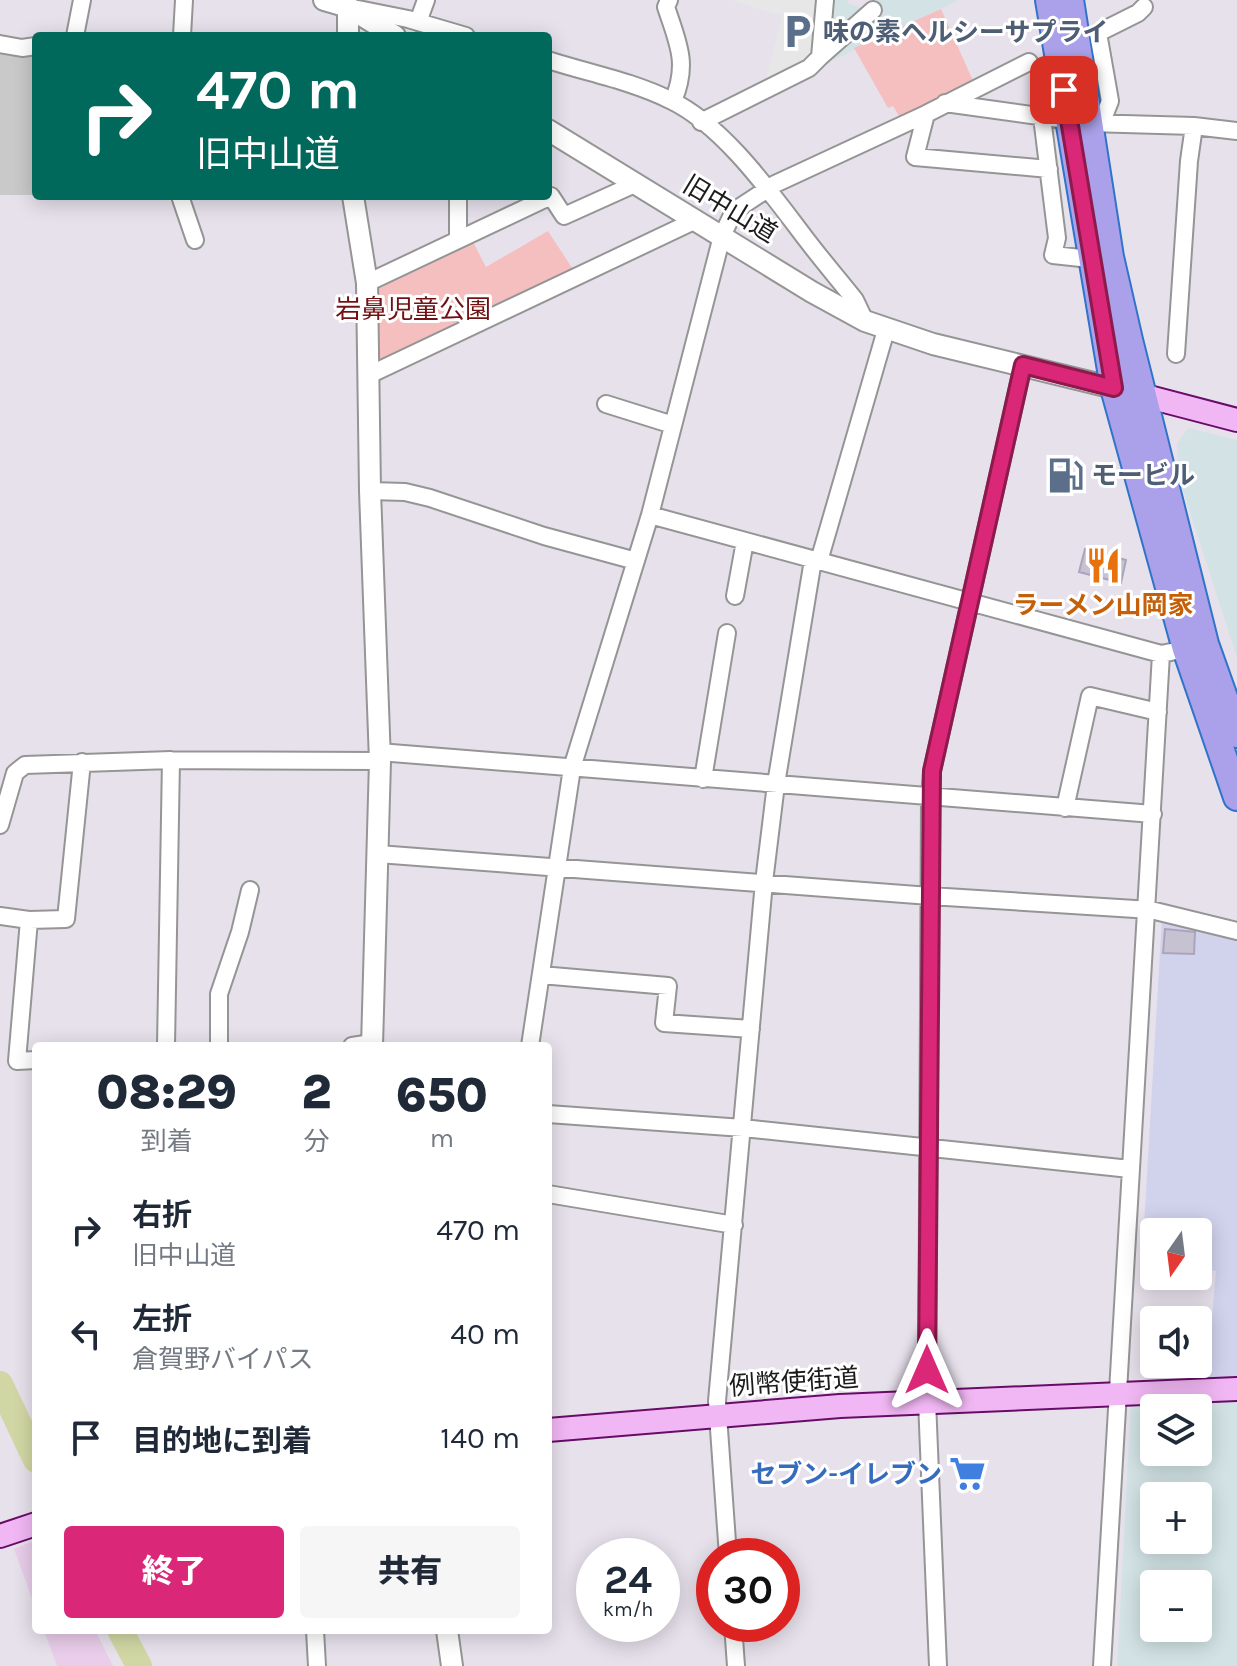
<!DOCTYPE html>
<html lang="ja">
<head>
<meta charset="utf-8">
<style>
  :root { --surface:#fff; --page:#f6f6f7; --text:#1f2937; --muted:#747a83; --accent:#db2777 }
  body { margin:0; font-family:Karla,"Noto Sans JP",sans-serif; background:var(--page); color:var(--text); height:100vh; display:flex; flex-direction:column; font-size:30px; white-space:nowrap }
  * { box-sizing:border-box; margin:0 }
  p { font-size:26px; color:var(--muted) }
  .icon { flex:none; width:44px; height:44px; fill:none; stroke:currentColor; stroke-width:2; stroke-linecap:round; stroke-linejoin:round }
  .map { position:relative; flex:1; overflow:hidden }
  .panel { position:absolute; left:32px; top:1042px; width:520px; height:592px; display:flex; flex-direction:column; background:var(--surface); border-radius:8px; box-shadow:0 4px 20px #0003 }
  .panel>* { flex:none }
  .top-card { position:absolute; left:32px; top:32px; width:520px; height:168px; border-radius:8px; box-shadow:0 4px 20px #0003; background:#00695c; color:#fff; overflow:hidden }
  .needle { width:52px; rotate:194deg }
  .buttons { position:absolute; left:1140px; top:1218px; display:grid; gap:16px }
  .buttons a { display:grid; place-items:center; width:72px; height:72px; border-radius:8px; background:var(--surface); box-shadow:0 4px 20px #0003; font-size:40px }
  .speed { position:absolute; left:576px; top:1538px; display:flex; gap:16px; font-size:40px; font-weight:700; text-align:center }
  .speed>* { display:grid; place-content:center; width:104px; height:104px; border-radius:50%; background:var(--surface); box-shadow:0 4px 20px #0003; line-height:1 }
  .speed small { font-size:20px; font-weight:400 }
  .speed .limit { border:12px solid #d22; background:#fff; color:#111 }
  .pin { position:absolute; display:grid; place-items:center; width:68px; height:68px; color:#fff; margin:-34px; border-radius:16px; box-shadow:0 4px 12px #0006 }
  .me { position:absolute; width:88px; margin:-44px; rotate:0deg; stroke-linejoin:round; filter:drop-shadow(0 0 6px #0008) }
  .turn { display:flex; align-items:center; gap:28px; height:168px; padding:0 32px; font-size:36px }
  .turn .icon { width:104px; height:104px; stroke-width:2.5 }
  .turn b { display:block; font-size:56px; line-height:68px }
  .eta { display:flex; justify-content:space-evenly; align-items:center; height:136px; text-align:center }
  .eta b { font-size:48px; font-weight:800; line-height:56px }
  .button { display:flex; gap:16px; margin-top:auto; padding:16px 32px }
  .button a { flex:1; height:92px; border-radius:8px; background:var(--accent); color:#fff; font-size:32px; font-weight:800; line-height:92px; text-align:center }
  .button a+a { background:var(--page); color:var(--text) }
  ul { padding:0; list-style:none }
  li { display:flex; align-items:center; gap:24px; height:104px; padding:0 32px }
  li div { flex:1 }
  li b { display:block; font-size:30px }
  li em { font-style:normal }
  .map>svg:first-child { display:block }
  .commercial { fill:#d1d2ec }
  .industrial { fill:#d3e3e5; fill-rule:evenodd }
  .religious { fill:#c9c9c9 }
  .farmland { fill:#e9cdea }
  .park { fill:#f5bfc0 }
  .parking { fill:#e7e7e7 }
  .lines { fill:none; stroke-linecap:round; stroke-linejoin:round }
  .river { stroke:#d1d7a4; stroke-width:26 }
  .building { fill:#c7c2d2; stroke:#aca4bc; stroke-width:2 }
  .minor-casing { stroke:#959595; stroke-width:20 }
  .tertiary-casing { stroke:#959595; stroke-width:24 }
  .secondary-casing { stroke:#680c68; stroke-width:26 }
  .trunk-casing { stroke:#2f74c9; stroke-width:30 }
  .minor { stroke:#fff; stroke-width:16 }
  .tertiary { stroke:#fff; stroke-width:20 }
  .secondary { stroke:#f1b7f4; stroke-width:22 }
  .trunk { stroke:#aaa1ea; stroke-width:26 }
  .route-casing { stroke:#8e194d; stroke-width:20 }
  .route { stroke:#db2777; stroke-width:14 }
  .labels { text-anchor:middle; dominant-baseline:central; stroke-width:6; stroke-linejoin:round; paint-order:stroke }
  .service-label { font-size:26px; font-weight:bold; fill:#4e5e75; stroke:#fff; text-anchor:start }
  .street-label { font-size:26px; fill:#1b1b1b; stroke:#fff }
  .park-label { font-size:26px; fill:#701214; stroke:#fff }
  .food-label { font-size:26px; font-weight:bold; fill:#c56008; stroke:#fff }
  .shop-label { font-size:26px; font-weight:bold; fill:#366cbe; stroke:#fff; text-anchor:end }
</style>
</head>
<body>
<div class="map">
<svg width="1237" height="1666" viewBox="0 0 1237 1666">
  <rect width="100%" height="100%" fill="#e7e1ec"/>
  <path class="commercial" d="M1162 917 1237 934V1378H1207L1216 1271 1198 1268V1232H1154V1263L1142 1261Z"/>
  <path class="industrial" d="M830 0H848V4L867 9 875 0H959L834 60 824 46Z
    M1188 428 1237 440V658L1178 475 1177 444Z
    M1237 1400V1666H1117L1131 1403ZM1154 1408H1198V1452H1154ZM1154 1496H1198V1540H1154ZM1154 1584H1198V1628H1154Z"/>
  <path class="religious" d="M0 49H36V195H0Z"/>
  <path class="farmland" d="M36 1540V1609L14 1549Z
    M44 1630H95L113 1666H57Z"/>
  <path class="park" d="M941 9 974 83 900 118 893 106 888 108 854 48Z
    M548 231 576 274 377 364 375 285 472 240 486 267Z"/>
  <path class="parking" d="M731 0H820L814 48 807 58 766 81 782 16Z"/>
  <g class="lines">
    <path class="river" d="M0 1384 36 1460
      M120 1630 139 1666"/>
  </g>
  <path class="building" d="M1085 549 1126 560 1121 583 1079 572Z
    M1165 929 1195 932 1194 954 1163 953Z"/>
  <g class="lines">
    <defs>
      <path id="minor" d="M669 0 666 7C678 43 689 64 673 101
        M358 9 408 19 466 36
        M418 22 426 0
        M75 36 82 0
        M182 36 184 0
        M0 44 22 48 36 46
        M820 57 873 10
        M548 60C588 73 632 81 670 100 723 125 771 193 806 239 822 260 839 280 855 300L865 321
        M945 103 1089 123 1194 126 1237 131
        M926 114 915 157 1049 169
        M1042 117 1057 238 1053 255 1090 259
        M701 122 809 68 820 57 825 0
        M1101 124 1110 101 1098 33 1138 13 1144 7
        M180 196 195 240
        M458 239V196
        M367 283 551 196 564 216 635 184
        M1176 354 1189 161 1194 126
        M369 375 696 220
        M606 404 673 425
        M370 491 405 492 430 498 544 536 636 561
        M650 515 1161 654
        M819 561 886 330
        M735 596 745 541
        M379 752 1153 814
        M703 779 727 633
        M1065 808 1090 696 1158 712
        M0 825 15 773 25 765 171 760 380 761
        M378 854 930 896 1151 910 1237 931
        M0 916 29 920 17 1061 36 1060
        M29 920 66 919 82 762
        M541 975 668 986 664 1023 751 1029
        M166 1046 171 760
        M219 1046V994L240 932 250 890
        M352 1046 372 1043
        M530 1046 572 768 650 515 722 236 734 211 775 184 926 114 1029 62
        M548 1114 743 1128 1130 1169
        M548 1194 734 1225
        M728 1556 717 1401 764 882 776 784 813 560
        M733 1624 736 1666
        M315 1630 317 1666
        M938 1666 927 1401 930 797 932 771 1023 365
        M1102 1666 1161 654 1186 649"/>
      <path id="tertiary" d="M324 0 348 7 395 36
        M348 7V36
        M548 130 812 292 865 321 933 344 1114 388
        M353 196 367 283 370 491 380 761 372 1046
        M447 1630 452 1666"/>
      <path id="secondary" d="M1130 392 1237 420
        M548 1430 840 1406 1237 1389
        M0 1536 36 1524"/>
      <path id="trunk" d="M1049 0 1114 388 1186 649 1237 797
        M1070 0 1110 257 1129 340 1205 644 1237 734"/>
    </defs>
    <use href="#minor" class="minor-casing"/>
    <use href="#tertiary" class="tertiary-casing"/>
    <use href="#secondary" class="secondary-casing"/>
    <use href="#trunk" class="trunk-casing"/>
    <use href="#minor" class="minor"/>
    <use href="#tertiary" class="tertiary"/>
    <use href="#secondary" class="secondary"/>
    <use href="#trunk" class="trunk"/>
  </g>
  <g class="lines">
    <defs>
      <path id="route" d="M927 1370 932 771 1023 365 1114 388 1064 90"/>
    </defs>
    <use href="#route" class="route-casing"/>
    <use href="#route" class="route"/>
  </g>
  <defs>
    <symbol id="parking-bare" viewBox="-9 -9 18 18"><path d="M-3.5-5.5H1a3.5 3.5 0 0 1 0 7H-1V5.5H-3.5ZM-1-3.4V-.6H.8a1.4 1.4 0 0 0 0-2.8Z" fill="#5c6f8a" stroke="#fff" stroke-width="2.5" paint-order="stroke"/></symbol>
    <symbol id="fuel-bare" viewBox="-9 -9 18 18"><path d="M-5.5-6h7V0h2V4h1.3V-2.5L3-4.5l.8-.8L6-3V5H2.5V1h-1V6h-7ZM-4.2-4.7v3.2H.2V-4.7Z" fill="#5c6f8a" stroke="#fff" stroke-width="2.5" paint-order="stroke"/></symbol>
    <symbol id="restaurant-bare" viewBox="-9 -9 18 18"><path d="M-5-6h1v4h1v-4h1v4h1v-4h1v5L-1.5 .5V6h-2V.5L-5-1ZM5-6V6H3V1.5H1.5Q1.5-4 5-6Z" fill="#e8710a" stroke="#fff" stroke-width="2.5" paint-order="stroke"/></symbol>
    <symbol id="supermarket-bare" viewBox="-9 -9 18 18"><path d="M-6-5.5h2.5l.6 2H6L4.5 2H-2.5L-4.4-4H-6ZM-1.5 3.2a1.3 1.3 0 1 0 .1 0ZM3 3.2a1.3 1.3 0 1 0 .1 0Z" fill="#3f7fe0" stroke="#fff" stroke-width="2.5" paint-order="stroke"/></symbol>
  </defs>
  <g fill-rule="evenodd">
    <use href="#parking-bare" x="772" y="6" width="51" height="51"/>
    <use href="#fuel-bare" x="1040" y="450" width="51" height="51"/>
    <use href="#restaurant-bare" x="1078" y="540" width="51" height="51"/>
    <use href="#supermarket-bare" x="942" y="1448" width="51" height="51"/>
  </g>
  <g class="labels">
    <g class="service-label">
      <text x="823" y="32">味の素ヘルシーサプライ</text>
      <text x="1091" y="475">モービル</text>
    </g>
    <g class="street-label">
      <text transform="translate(730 209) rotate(31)">旧中山道</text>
      <text transform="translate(794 1382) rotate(-4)">例幣使街道</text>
    </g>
    <g class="park-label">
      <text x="413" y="309">岩鼻児童公園</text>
    </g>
    <g class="food-label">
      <text x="1103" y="605">ラーメン山岡家</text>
    </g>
    <g class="shop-label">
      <text x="942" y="1474">セブン-イレブン</text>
    </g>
  </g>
</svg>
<div class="buttons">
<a><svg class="needle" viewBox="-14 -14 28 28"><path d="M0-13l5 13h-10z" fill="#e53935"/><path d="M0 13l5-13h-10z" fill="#747a83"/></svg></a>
<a><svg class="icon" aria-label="sound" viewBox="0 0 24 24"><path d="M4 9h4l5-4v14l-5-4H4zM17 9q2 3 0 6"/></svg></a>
<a><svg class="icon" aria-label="layers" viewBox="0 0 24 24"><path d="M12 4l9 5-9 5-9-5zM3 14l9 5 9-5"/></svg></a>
<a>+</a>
<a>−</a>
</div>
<div class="speed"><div>24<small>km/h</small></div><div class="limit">30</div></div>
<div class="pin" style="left:1064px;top:90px;background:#d93025"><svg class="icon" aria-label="arrive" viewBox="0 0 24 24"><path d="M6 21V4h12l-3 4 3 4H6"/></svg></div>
<svg class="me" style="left:927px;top:1370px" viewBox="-20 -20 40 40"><path d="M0-17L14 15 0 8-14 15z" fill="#db2777" stroke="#fff" stroke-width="4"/></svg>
<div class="top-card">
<div class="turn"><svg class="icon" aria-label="right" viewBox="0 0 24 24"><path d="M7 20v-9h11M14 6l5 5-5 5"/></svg><div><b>470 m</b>旧中山道</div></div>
</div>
<section class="panel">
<div class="eta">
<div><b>08:29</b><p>到着</p></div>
<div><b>2</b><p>分</p></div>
<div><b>650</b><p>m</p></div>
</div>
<ul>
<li><svg class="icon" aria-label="right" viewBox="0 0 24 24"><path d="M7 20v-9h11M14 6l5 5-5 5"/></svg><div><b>右折</b><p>旧中山道</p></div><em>470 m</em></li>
<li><svg class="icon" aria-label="left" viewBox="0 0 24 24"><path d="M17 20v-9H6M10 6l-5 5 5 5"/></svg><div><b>左折</b><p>倉賀野バイパス</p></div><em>40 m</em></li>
<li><svg class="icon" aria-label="arrive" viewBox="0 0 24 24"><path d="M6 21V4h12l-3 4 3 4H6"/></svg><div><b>目的地に到着</b></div><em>140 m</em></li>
</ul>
<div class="button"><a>終了</a><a>共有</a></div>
</section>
</div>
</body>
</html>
